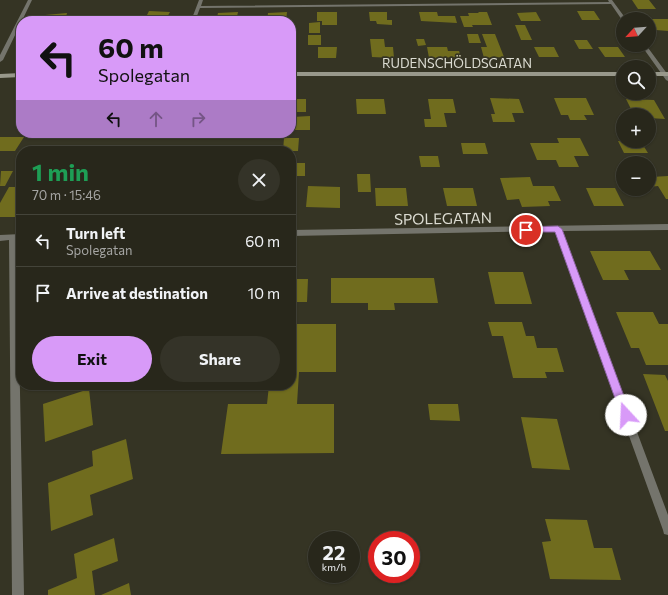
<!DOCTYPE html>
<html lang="en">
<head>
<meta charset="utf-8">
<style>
  :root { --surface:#28271b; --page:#343328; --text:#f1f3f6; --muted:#a5a5a3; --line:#44443a; --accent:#d89af8 }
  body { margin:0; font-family:Commissioner,sans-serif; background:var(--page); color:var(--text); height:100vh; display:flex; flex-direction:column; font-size:15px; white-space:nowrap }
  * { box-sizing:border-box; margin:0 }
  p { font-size:13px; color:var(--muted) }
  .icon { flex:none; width:22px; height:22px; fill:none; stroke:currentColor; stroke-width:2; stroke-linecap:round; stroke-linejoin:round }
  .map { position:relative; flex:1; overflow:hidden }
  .drawer { position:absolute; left:16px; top:146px; width:280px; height:244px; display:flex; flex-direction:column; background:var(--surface); border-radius:16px; box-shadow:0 1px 3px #0004,0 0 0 1px var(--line) }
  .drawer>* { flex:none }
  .guide { position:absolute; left:16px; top:16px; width:280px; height:122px; border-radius:16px; box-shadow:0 1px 3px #0004,0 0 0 1px var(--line); background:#d89af8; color:#111; overflow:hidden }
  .needle { width:26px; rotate:244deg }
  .controls { position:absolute; left:616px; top:12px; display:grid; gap:8px }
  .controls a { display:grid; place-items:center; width:40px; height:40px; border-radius:50%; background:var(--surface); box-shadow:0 1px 3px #0004,0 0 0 1px var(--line); font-size:20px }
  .speed { position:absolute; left:308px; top:531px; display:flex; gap:8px; font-size:20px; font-weight:700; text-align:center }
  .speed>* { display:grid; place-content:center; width:52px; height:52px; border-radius:50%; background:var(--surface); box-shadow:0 1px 3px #0004,0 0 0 1px var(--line); line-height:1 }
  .speed small { font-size:10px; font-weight:400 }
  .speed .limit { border:6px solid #d22; background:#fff; color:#111 }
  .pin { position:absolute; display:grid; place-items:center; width:34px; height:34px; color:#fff; margin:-17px; border:2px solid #fff; border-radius:50%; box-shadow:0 1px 4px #0007 }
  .me { position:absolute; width:44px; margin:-22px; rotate:340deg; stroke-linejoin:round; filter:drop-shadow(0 0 3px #0008) }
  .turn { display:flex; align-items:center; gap:14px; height:84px; padding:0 16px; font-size:18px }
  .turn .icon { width:52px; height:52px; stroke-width:2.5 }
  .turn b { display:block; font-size:28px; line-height:34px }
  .lanes { display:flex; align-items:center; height:38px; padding:0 16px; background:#0003; justify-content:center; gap:20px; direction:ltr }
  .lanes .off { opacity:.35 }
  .round { display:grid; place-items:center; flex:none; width:42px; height:42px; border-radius:21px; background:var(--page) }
  .head { display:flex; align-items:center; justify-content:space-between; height:68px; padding:0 16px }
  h1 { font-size:24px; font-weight:700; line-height:30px; color:#1e9e55 }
  .button { display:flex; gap:8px; margin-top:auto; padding:8px 16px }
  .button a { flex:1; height:46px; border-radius:24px; background:var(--accent); color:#111; font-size:16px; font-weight:700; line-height:46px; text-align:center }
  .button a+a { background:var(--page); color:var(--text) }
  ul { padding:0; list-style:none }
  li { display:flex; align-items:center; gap:12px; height:52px; padding:0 16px; border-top:1px solid var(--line) }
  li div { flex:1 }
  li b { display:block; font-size:15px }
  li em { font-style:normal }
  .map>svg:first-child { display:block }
  .building { fill:#706c1e }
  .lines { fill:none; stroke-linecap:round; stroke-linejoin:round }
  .street { fill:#74746c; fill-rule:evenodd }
  .secondary { fill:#98988b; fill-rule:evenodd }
  .route { fill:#d89af8; stroke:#8c64a1 }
  .labels { text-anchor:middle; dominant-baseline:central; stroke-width:3.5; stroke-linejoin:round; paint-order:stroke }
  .far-street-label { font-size:13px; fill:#dbdbd1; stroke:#353424 }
  .street-label { font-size:15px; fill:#dbdbd1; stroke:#353424 }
</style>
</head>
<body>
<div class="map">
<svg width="668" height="595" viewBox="0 0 668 595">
  <rect width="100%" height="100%" fill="#353424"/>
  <path class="building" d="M632 0H649L656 9H638Z
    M149 11 170 12 165 21H144Z
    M577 11H594L600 20H582Z
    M238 12 236 21H216L218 13Z
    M287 12 286 21H267L268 13Z
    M317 12H337V25H322V21H317Z
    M369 12H387V20H392V25L377 24 376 21H370Z
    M419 12H437L438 16H455L457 23 421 21Z
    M478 12H487L492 25H472L473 27H464L460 16H469L468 13H479Z
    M536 12 541 21H521L517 13Z
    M67 13 65 21H42L45 15Z
    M649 19H668V31L656 30Z
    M320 22V33H309V23Z
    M515 25H525L532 40H521Z
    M467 34H478L481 43H469Z
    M482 34H495L504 57 484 58 481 47H487Z
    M308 35H321V45H308Z
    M370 39H384L385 47H393L394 58 372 57Z
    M416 39H424L426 45 418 46Z
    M574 40H587L593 49H579Z
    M318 47H337L336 58H318Z
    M427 47H447L448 51H459L461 57 429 58Z
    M534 47H554L559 57H539Z
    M598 47H618L625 57H605Z
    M490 98 519 99 524 113H512L515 122H493L491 114H495Z
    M554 98H586L594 115H584L587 120H570L568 115H561Z
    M291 99H306V112H291Z
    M356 99H384L386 114H357Z
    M428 99H453L456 113H444L447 127H425L424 119H431Z
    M626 99 654 100 665 119 649 118V115H634Z
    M310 116V130H291L292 117Z
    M0 137H24L15 151H0Z
    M284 138H299L298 151H283Z
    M557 138H580L589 156H574L579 167H559L556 160H537L530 143H559Z
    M618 141 641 142 648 153H624Z
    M461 143H485L488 154H463Z
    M419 156H438L440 167H421Z
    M294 163H305V176H293Z
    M1 171H13L5 186H0Z
    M649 173 651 177 668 176V199H666L658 186 649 187Z
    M357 174H370L371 192H358Z
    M530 177 533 186H554L561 201H548L550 206 522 207 519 199 507 200 500 178Z
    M308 186 340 187V208L306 207Z
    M9 187H21V217H0V203Z
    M375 188H406L408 206H376Z
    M443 188H473L477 206H447Z
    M586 188H615L624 206H594Z
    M590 251H650L661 270H624L629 280H603Z
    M488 272H523L532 304H495Z
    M331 278H434L438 303H394L395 310H368V303H331Z
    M291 279H308L307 302H291Z
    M616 312H653L659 324H668V365H646L639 348H631Z
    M488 322H522L526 336H534L537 348H557L564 372H545L547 378H513L503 336H492Z
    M291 324H336V372H299L297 404H334V453L221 454 228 404H267L269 385H291Z
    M643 374 665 375 668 381V431H665Z
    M89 389 93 425 45 442 43 404Z
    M428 404H458L460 421 430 420Z
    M521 417 557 419 570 470 532 468Z
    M126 439 133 479 90 495 93 515 51 531 48 483 93 466 92 451Z
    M545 519 587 520 594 548H612L621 580 550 579 542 542 551 541Z
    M114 538 118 561 92 571 95 595H48V590L77 578 74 554Z
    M129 583 131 595H101Z"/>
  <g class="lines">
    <path class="street" d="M28 0H32L3 60 0 62V55Z
      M199 0H203L201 6 609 2 608 0H612L626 19 622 20 611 4 200 8 195 21H191Z
      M641 45H646L668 75V81L666 80Z
      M668 224V230L562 231 668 515V535L664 534 663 530 555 231 291 236V230Z
      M21 234V240H17L24 595H12L9 240 0 241V235Z"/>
    <path class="secondary" d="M291 72H623V76H291Z
      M649 72H668V76H649Z
      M21 73V77L0 78V74Z"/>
  </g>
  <path class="route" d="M558 226 562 229 631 415 630 419 626 420 622 419 621 415 555 232H526L522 230 526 227Z"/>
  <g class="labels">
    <g class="far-street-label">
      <text x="457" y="63">RUDENSCHÖLDSGATAN</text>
    </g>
    <g class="street-label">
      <text transform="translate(443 218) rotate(-1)">SPOLEGATAN</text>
    </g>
  </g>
</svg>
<div class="controls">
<a><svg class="needle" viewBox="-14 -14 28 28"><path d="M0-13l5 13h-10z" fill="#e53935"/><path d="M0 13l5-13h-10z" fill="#a5a5a3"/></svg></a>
<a><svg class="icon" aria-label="search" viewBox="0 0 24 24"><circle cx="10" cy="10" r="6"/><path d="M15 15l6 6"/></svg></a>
<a>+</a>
<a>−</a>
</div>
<div class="speed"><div>22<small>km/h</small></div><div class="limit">30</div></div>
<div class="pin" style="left:526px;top:230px;background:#d93025"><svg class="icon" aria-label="arrive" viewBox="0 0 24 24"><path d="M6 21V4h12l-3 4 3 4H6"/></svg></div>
<svg class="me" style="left:626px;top:415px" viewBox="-20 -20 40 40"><circle r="19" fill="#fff"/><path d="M0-13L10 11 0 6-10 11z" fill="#d89af8"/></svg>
<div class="guide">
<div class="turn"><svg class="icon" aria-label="left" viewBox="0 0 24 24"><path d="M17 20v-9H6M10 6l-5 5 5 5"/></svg><div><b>60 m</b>Spolegatan</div></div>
<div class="lanes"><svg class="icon" aria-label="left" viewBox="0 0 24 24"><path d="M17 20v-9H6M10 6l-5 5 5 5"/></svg><svg class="icon off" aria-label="ahead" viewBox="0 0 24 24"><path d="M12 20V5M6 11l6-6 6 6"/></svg><svg class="icon off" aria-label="right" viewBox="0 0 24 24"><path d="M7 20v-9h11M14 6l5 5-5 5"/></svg></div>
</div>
<section class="drawer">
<div class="head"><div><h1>1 min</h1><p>70 m · 15:46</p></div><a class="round"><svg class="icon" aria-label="close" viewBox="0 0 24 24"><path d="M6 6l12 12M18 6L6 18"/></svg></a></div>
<ul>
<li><svg class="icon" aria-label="left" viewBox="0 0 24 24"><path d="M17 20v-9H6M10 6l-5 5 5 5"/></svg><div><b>Turn left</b><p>Spolegatan</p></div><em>60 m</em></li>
<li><svg class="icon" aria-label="arrive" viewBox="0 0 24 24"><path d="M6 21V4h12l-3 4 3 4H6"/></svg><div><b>Arrive at destination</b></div><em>10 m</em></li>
</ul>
<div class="button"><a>Exit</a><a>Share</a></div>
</section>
</div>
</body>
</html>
